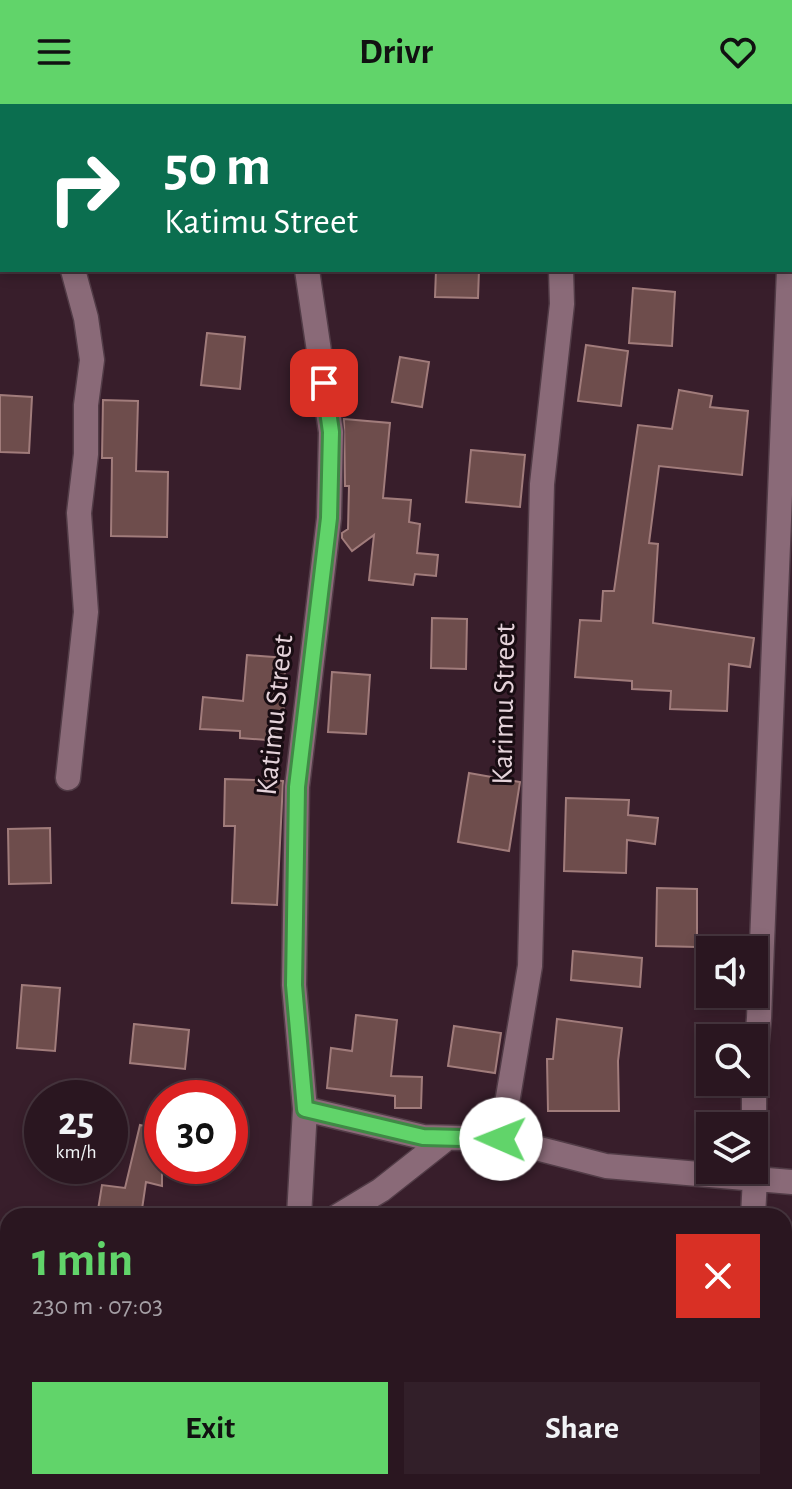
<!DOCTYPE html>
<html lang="en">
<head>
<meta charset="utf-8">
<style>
  :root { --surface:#2a1620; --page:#321f29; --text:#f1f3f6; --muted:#a59fa5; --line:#46353e; --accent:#61d46a }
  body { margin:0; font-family:"Alegreya Sans",sans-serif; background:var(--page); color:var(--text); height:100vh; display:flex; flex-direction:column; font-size:30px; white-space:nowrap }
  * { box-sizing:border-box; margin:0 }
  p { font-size:26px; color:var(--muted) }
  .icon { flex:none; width:44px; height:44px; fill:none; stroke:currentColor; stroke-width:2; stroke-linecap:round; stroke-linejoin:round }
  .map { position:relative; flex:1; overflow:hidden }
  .details { position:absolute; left:0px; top:1104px; width:792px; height:282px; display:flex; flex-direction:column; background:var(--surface); border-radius:24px 24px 0 0; box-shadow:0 4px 12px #0003,0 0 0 2px var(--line) }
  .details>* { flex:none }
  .top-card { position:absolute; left:0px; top:0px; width:792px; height:168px; box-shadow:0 4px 12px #0003,0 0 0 2px var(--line); background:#0b6e4f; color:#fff; overflow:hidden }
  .tools { position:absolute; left:696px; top:832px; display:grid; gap:16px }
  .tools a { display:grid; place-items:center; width:72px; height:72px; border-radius:0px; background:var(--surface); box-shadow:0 4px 12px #0003,0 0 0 2px var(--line); font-size:40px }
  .speed { position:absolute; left:24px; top:976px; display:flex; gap:16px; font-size:40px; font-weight:700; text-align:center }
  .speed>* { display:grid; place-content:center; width:104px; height:104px; border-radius:50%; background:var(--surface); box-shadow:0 4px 12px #0003,0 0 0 2px var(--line); line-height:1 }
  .speed small { font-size:20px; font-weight:400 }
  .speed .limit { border:12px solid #d22; background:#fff; color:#111 }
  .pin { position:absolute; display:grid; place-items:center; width:68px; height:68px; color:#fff; margin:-34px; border-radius:16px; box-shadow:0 4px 12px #0006 }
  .me { position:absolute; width:88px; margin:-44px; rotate:271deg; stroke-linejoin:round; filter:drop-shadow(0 0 6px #0008) }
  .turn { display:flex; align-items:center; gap:28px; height:168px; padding:0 32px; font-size:36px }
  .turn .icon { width:104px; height:104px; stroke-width:2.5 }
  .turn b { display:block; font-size:56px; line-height:68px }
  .round { display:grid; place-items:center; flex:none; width:84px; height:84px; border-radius:0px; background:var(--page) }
  .summary { display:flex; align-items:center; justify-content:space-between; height:136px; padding:0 32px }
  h1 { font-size:48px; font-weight:700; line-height:60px; color:var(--accent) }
  .action { display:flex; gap:16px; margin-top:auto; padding:16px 32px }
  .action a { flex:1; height:92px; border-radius:0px; background:var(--accent); color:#111; font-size:32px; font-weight:700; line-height:92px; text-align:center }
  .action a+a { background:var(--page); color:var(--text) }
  header { display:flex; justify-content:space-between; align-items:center; height:104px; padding:0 32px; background:var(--accent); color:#111; font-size:36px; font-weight:700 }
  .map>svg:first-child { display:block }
  .building { fill:#6e4d4c; stroke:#a17c7b; stroke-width:2 }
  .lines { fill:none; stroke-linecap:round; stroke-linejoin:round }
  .minor-casing { stroke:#523c47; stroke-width:27 }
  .minor { stroke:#8a6a78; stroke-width:24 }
  .route-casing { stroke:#3f8a45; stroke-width:20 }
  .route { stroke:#61d46a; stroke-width:14 }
  .labels { text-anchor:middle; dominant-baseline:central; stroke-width:6; stroke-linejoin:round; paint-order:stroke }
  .street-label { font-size:30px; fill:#e5d3da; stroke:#180c12 }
</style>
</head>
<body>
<header><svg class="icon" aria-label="menu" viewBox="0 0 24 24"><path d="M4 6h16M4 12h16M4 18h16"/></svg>Drivr<svg class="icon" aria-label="heart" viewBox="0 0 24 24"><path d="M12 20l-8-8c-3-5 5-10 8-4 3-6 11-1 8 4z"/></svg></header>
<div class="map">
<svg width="792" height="1385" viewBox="0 0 792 1385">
  <rect width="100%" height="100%" fill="#381e2b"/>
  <path class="building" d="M436 166H479L478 194 435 193Z
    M633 184 675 188 672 242 629 239Z
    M207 229 245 233 240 285 201 281Z
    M586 241 628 247 621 302 578 297Z
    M400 253 429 258 422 303 392 298Z
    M679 286 712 292 710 303 748 307 742 371 659 362 649 439 658 440 653 519 754 534 750 563 729 560 727 607 670 605 671 587 632 585V577L575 573 580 516 601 517 603 487H614L638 321 672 325Z
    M0 291 32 293 29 349 0 348Z
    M103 296 138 297 136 367 168 368 167 433 111 432 112 354H102Z
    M344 315 390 319 383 394 411 396 409 418 420 420 417 449 438 451 436 472 415 470 413 481 369 476 374 431 352 447 342 434V429L348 425 349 382H345Z
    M471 346 525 351 520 403 466 398Z
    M432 514 467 515 466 565 431 564Z
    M247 551 286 554 284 578H286L281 637 240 634V627L200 625 203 593 243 597Z
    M332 568 370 571 366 630 328 628Z
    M469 669 520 678 509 747 458 738Z
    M225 675 283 677 277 801 232 799 235 722H224Z
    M566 694 629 696 628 711 658 714 655 740 627 736 626 769 564 767Z
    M50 724 51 779 9 780 8 725Z
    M657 784 697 785V843L656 842Z
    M573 847 642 854 640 883 571 876Z
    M22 881 60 884 55 947 17 944Z
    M356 911 397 916 391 972 422 973 421 1004H395V992L327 984 331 944 352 947Z
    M557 915 622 924 618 957 619 1007H548L547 955H553Z
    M134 920 189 926 185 965 130 959Z
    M454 922 501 929 495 969 448 962Z
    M140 1021 162 1026V1082L146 1078 141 1112H97L102 1081 125 1084Z"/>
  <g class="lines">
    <defs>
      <path id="minor" d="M541 0 542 2
        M97 2V0
        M319 2V0
        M790 150 792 100
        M68 674 86 508 79 409 86 350V301L92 256 86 214 73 166
        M754 968 759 914 789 166
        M754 978V1031
        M305 1005 423 1033 501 1035 606 1062 792 1078
        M501 1035 530 862 542 380 562 200 561 166
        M299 1112 305 1005 294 881 297 683 329 414 331 328 307 166
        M338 1112 381 1086 447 1034
        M753 1112 755 1074
        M300 1378V1385
        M740 1385 741 1378"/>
    </defs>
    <use href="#minor" class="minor-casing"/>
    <use href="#minor" class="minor"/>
  </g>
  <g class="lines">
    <defs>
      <path id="route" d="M324 279 331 328 329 414 297 683 294 881 305 1005 423 1033 501 1035"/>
    </defs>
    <use href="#route" class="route-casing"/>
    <use href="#route" class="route"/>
  </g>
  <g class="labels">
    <g class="street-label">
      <text transform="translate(504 600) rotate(-89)">Karimu Street</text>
      <text transform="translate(275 611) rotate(-84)">Katimu Street</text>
    </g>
  </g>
</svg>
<div class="tools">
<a><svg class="icon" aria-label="sound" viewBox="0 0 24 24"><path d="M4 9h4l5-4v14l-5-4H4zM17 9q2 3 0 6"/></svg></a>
<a><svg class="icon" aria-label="search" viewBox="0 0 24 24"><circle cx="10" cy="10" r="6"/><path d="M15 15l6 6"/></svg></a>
<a><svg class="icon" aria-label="layers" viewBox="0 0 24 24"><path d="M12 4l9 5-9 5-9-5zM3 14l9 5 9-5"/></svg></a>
</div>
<div class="speed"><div>25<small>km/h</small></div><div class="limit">30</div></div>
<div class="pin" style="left:324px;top:279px;background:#d93025"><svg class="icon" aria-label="arrive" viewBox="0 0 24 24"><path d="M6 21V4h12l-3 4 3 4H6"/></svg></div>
<svg class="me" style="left:501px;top:1035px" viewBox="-20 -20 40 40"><circle r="19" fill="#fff"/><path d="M0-13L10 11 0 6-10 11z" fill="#61d46a"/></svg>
<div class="top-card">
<div class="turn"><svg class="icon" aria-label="right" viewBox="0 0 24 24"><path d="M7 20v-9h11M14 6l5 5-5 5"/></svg><div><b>50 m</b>Katimu Street</div></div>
</div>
<section class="details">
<div class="summary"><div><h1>1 min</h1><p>230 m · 07:03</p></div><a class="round" style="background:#d93025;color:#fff"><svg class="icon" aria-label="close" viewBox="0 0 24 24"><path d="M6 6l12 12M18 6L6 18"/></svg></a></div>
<div class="action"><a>Exit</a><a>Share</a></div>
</section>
</div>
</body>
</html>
